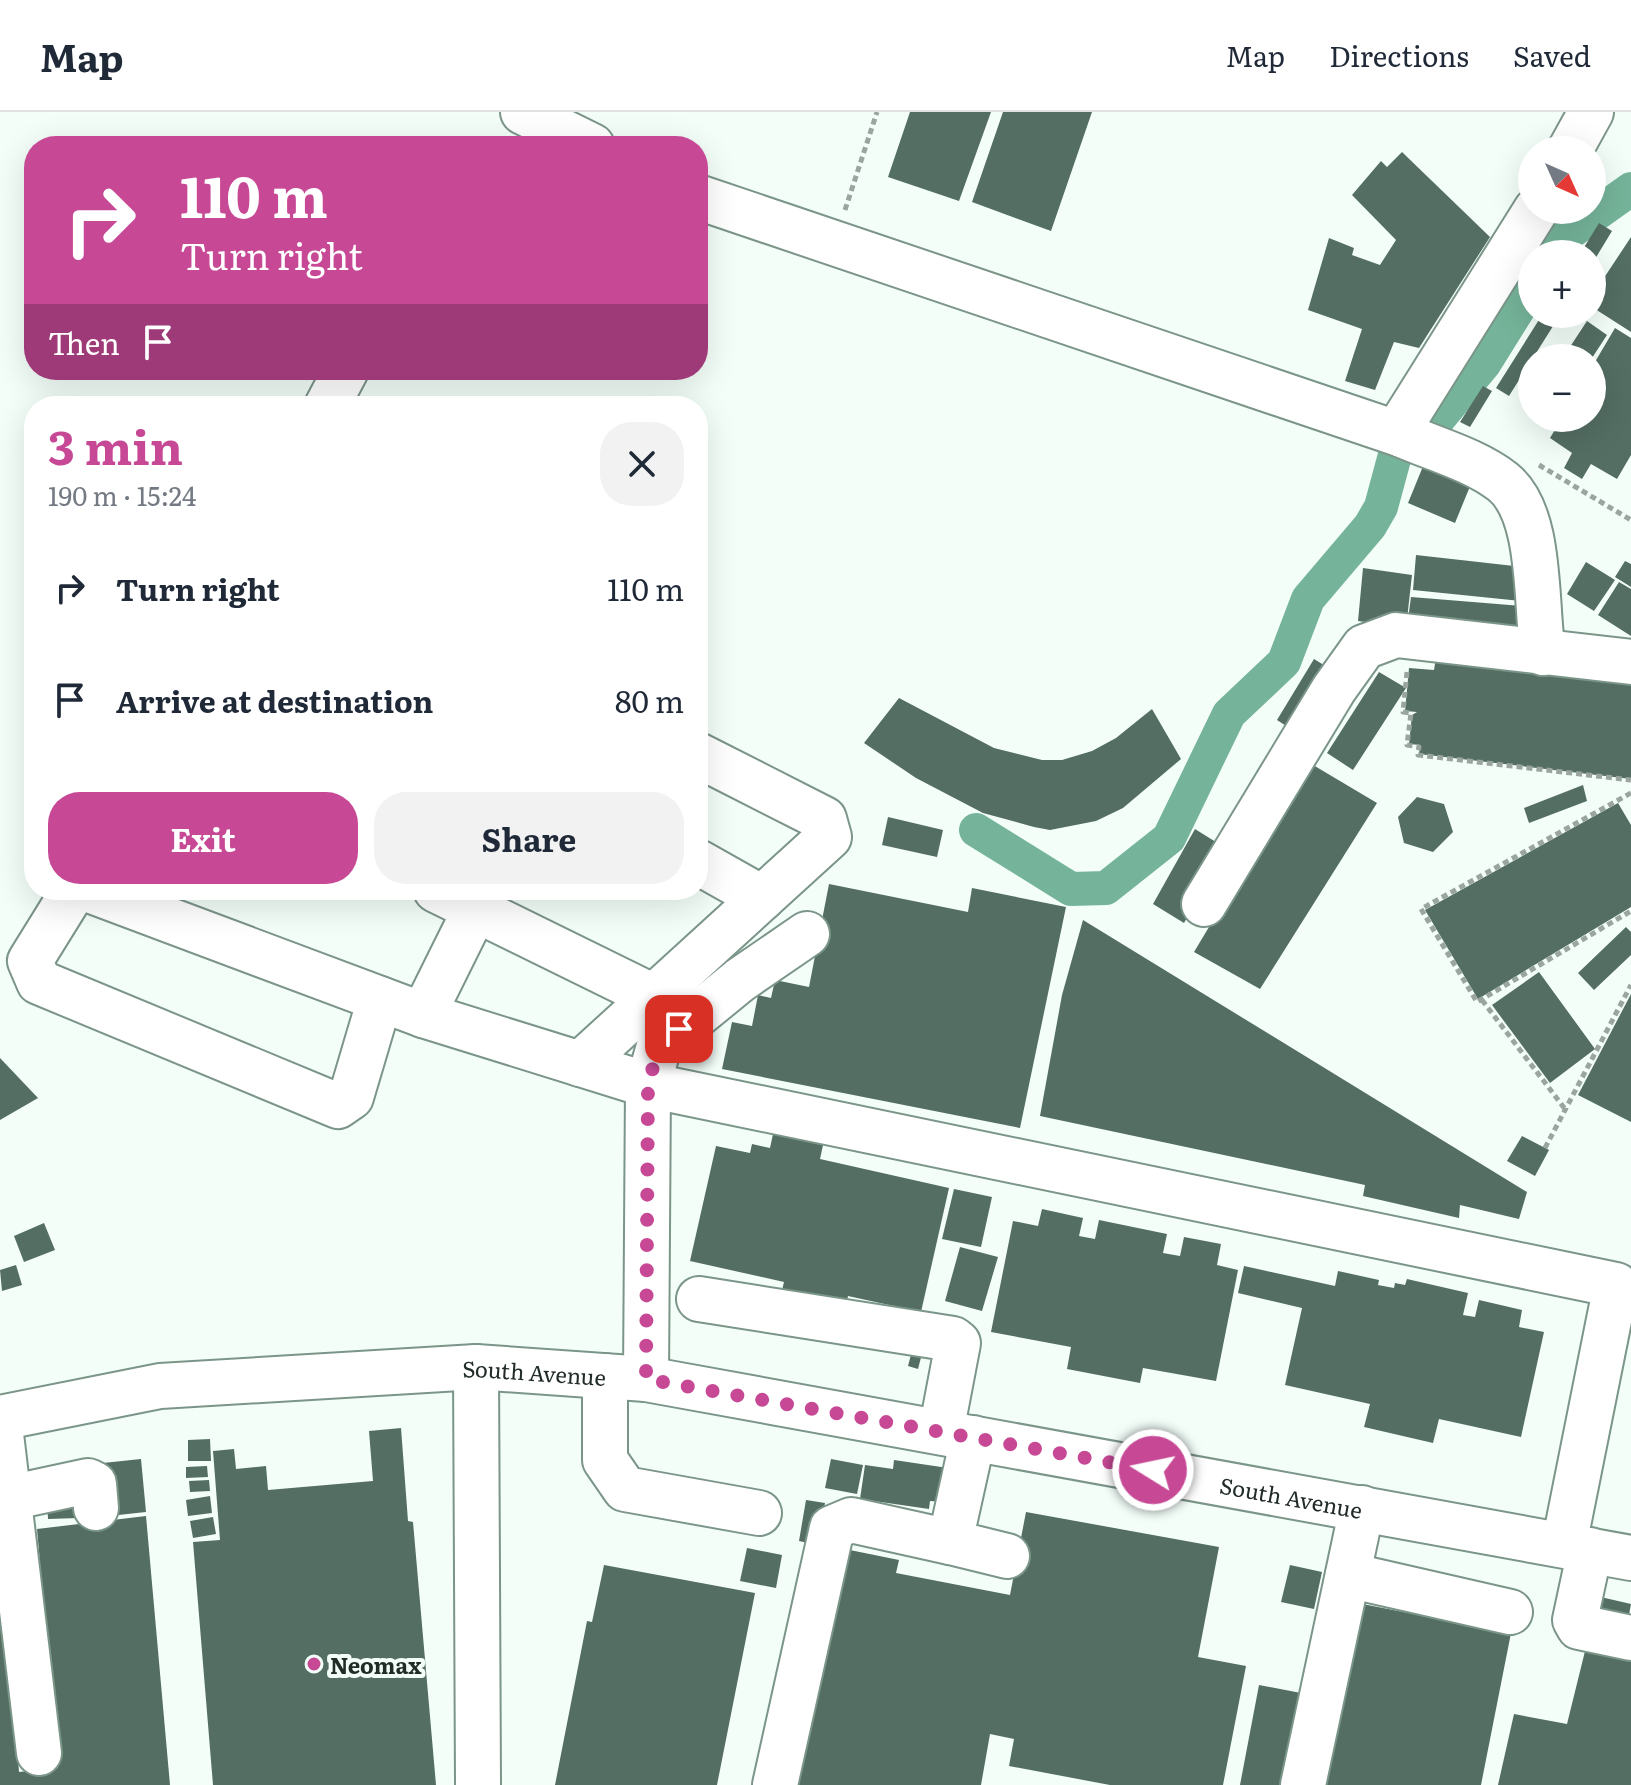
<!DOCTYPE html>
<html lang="en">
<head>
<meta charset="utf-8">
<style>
  :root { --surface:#fff; --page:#f2f2f3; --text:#1f2937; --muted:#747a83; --line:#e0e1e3; --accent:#c74996 }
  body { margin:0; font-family:Literata,serif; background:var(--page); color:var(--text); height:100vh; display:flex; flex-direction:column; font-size:30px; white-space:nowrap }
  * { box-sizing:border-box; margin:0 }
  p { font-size:26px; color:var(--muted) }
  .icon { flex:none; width:44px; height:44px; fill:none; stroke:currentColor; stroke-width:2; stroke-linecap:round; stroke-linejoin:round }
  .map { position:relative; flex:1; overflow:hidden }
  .panel { position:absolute; left:24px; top:284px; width:684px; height:504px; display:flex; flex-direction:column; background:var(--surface); border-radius:32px; box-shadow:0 8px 32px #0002 }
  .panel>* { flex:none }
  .guide { position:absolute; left:24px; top:24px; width:684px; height:244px; border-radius:32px; box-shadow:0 8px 32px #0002; background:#c74996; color:#fff; overflow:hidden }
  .needle { width:52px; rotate:135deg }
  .tools { position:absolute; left:1518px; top:24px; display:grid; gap:16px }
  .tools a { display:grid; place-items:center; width:88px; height:88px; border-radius:50%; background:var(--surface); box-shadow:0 8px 32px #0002; font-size:40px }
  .pin { position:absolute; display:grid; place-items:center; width:68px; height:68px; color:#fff; margin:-34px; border-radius:16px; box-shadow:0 4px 12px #0006 }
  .me { position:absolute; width:88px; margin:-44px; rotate:280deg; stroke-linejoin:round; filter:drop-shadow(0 0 6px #0008) }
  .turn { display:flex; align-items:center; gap:28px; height:168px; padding:0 24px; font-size:36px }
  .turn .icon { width:104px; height:104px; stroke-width:2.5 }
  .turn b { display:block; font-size:56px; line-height:68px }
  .then { display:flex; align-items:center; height:76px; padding:0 24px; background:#0003; gap:16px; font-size:30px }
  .round { display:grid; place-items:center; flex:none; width:84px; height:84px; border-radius:32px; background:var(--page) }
  .headline { display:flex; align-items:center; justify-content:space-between; height:136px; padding:0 24px }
  h1 { font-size:48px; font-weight:700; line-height:60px; color:var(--accent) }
  .action { display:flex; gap:16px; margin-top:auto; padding:16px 24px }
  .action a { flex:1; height:92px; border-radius:32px; background:var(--accent); color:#fff; font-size:32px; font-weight:700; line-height:92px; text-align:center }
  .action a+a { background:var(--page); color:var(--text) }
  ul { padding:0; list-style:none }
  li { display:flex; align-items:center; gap:24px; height:112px; padding:0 24px }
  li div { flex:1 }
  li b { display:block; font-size:30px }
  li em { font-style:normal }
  header { display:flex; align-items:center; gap:48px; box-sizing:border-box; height:112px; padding:0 40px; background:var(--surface); border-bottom:2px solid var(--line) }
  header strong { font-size:38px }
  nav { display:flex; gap:44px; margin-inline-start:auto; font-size:28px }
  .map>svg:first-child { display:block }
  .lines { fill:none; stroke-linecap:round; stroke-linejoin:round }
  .canal { stroke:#75b49a; stroke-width:34 }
  .building { fill:#546e63 }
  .minor-casing { stroke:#7b9589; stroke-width:48 }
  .path { stroke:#9aa5a0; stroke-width:5; stroke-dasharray:6 4; stroke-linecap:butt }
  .minor { stroke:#fff; stroke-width:44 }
  .route { stroke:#c74996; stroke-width:14; stroke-dasharray:0 25.2 }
  .poi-dot { fill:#c74996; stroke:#f3fef9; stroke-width:3 }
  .labels { text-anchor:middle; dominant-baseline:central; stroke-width:8; stroke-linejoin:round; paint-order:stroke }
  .street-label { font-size:22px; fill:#212c27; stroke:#f3fef9 }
  .poi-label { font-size:22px; font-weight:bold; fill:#212c27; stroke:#f3fef9; text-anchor:start }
</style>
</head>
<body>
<header>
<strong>Map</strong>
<nav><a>Map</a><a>Directions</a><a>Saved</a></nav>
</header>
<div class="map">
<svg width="1631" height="1673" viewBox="0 0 1631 1673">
  <rect width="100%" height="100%" fill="#f3fef9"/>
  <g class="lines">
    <path class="canal" d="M1552 142 1561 127 1631 77
      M1431 316 1484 252 1532 175
      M976 718 1071 777 1106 776 1169 726 1229 602 1284 550 1308 487 1370 414 1381 395 1395 343"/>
  </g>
  <path class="building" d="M910 0H991L959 89 888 65Z
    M1003 0H1092L1051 119 972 90Z
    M1402 40 1490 125 1419 236 1394 230 1375 278 1345 269 1362 217 1308 198 1329 126 1354 136 1352 143 1380 153 1396 128 1352 83 1381 49 1387 55Z
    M1599 111 1612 119 1592 152V142H1580Z
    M1631 125V220L1592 195V184Z
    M1542 203 1555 211 1509 284 1496 276Z
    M1587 209 1607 223 1592 246H1568L1564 244Z
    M1615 216 1631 226V343L1617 367 1591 352 1582 367 1564 356 1572 341 1550 326 1562 306H1592V255Z
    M1483 274 1492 279 1470 315 1460 310Z
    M1426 347 1473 367 1455 411 1408 391Z
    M1416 443 1523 455 1521 489 1413 478Z
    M1625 449 1631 452V475L1615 465Z
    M1586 450 1615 468 1594 499 1567 482Z
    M1363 456 1412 463 1406 516 1358 509Z
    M1619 470 1631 477V524L1598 503Z
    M1411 485 1522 494 1518 528 1407 515Z
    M1436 546 1631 567V667L1419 642 1420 633 1409 632 1412 603 1417 600 1405 599 1409 556 1434 558Z
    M1314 547 1327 555 1291 617 1277 608Z
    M1379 560 1406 576 1353 658 1327 641Z
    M899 586 994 636 1042 648H1062L1092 639 1116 626 1152 597 1181 647 1123 696 1096 709 1050 718 1034 715 983 701 916 666 864 631Z
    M1308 650 1377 691 1260 877 1194 840Z
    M1583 673 1587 689 1529 711 1524 696Z
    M1417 685 1444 692 1453 720 1433 740 1404 731 1398 705Z
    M1618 691 1631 713V795L1478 887 1425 798Z
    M888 705 943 718 937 745 882 733Z
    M1195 717 1227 737 1184 811 1153 792Z
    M829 772 968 800 972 776 1066 795 1020 1016 722 957 732 910 752 914 758 883 771 886 775 868 809 875Z
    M1083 808 1527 1080 1519 1107 1460 1093 1459 1106 1363 1084 1365 1073 1040 1004 1062 883Z
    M1626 815 1631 820V843L1594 878 1578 861Z
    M1539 860 1595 937 1550 971 1492 893Z
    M1631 882V1010L1578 983Z
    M0 946 38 986 0 1008Z
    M773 1022 823 1033 820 1047 949 1076 921 1200 848 1184 843 1206 779 1191 784 1170 690 1149 716 1034 750 1041 752 1032 770 1036Z
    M1522 1024 1549 1038 1535 1064 1507 1049Z
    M954 1077 992 1085 981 1135 942 1127Z
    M1042 1097 1083 1106 1079 1124 1095 1127 1099 1108 1167 1122 1163 1141 1180 1144 1184 1125 1221 1132 1217 1153 1238 1158 1216 1269 1143 1256 1140 1271 1067 1257 1071 1235 991 1220 1013 1109 1038 1114Z
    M44 1111 55 1138 24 1150 14 1124Z
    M960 1135 998 1145 982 1199 945 1189Z
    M16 1153 22 1173 2 1179 0 1158Z
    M1244 1154 1335 1174 1338 1159 1379 1168 1378 1173 1394 1176 1395 1171 1405 1173 1407 1167 1468 1181 1463 1203 1475 1205 1479 1188 1522 1198 1519 1215 1544 1220 1521 1325 1439 1307 1433 1331 1364 1315 1370 1292 1285 1273 1302 1196 1238 1181Z
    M914 1231 924 1234 918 1257 908 1254Z
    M401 1316 408 1409 413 1410 436 1673H213L193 1430 220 1428 213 1339 234 1337 236 1357 266 1354 268 1378 373 1369 369 1319Z
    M210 1327 211 1349H188V1328Z
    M141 1347 146 1400 109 1404 103 1351Z
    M831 1347 863 1353 857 1382 825 1376Z
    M894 1348 948 1356 943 1390 930 1389 929 1397 860 1387 865 1353 893 1357Z
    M207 1354 208 1365 186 1366V1355Z
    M209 1368 210 1379 190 1380 189 1369Z
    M78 1384 79 1406 48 1407 47 1386Z
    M210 1384 212 1401 188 1404 186 1388Z
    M806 1388 825 1391 817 1433 799 1429Z
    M1026 1400 1219 1435 1198 1545 1246 1554 1223 1673H1110L1009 1654 1014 1627 990 1622 981 1673H787L840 1436 899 1448 896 1461 1010 1483Z
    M146 1404 170 1673H0V1493H7L19 1660 58 1656 37 1417Z
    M213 1405 216 1422 193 1426 190 1409Z
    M747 1436 782 1443 776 1476 740 1469Z
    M604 1453 755 1481 717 1673H555L587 1509 592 1510Z
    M1290 1453 1322 1460 1314 1497 1281 1490Z
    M1592 1483 1631 1492 1627 1513 1588 1503Z
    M1347 1489 1511 1521 1481 1673H1310Z
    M1588 1527 1631 1537V1673H1498L1514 1602 1567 1612Z
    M1259 1573 1311 1583 1294 1673H1240Z"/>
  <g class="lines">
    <defs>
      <g id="minor">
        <path d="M523 0 592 34"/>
        <path d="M1570 38 1591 0"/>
        <path d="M698 85 1402 323C1434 337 1475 348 1503 370 1543 402 1535 494 1543 541"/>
        <path d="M327 294 346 258"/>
        <path d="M1402 323 1405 307 1536 98"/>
        <path d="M698 750 762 786"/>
        <path d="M74 778 30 849 39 870 338 994 351 985 380 887"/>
        <path d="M89 778 423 903 648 973 1616 1173 1564 1433"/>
        <path d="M436 778 654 885"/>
        <path d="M1204 792 1334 577 1364 535 1396 523 1631 550"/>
        <path d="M423 903 485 778"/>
        <path d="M580 952 829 725 824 707 698 643"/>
        <path d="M699 1187 953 1227 958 1231 941 1320"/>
        <path d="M476 1255 478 1673"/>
        <path d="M605 1264V1348L625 1377 759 1401"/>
        <path d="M646 1267 648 973 659 934 740 868 807 822"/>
        <path id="s1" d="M0 1306 160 1274 476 1255 646 1267 1631 1446"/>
        <path d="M0 1314 39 1641"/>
        <path d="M973 1326 950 1430 1007 1444"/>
        <path d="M9 1386 88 1369 94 1372 96 1396"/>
        <path d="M1590 1438 1575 1508 1579 1515 1631 1526"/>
        <path d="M1348 1463 1510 1500"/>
        <path d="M775 1673 832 1416 851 1408 950 1430"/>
        <path d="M1303 1673 1362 1396"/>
      </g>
    </defs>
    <use href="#minor" class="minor-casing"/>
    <path class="path" d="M845 98 877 0
      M1539 353 1631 408
      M1407 560 1403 600 1411 601 1407 633 1419 635 1418 643 1631 668
      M1631 681 1421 797 1477 890 1631 799
      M1482 888 1565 997
      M1545 1036 1631 873"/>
    <use href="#minor" class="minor"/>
  </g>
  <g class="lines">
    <path class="route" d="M679 917 659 934 648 973 646 1267 1153 1358"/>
  </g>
  <circle class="poi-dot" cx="314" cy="1552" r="8"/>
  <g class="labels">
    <g class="street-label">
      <text stroke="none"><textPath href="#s1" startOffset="538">South Avenue</textPath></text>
      <text stroke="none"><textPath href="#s1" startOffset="1306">South Avenue</textPath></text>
    </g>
    <g class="poi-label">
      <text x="330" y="1552">Neomax</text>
    </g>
  </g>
</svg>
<div class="tools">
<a><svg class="needle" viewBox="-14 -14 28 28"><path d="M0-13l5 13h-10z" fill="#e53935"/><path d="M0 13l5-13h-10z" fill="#747a83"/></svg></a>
<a>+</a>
<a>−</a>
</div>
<div class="pin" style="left:679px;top:917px;background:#d93025"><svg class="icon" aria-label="arrive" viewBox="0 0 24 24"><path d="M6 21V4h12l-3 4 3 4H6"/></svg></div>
<svg class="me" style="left:1153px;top:1358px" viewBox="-20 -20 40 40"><circle r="17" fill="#c74996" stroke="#fff" stroke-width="3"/><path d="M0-11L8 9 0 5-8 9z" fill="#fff"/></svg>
<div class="guide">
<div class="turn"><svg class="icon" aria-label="right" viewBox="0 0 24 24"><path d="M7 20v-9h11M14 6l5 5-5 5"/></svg><div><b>110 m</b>Turn right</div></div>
<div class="then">Then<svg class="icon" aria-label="arrive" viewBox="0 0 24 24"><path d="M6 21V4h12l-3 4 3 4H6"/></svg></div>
</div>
<section class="panel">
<div class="headline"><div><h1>3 min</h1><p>190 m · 15:24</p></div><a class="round"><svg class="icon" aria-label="close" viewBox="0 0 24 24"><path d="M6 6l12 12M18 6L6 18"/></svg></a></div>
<ul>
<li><svg class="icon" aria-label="right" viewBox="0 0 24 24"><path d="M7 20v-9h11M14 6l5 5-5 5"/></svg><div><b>Turn right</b></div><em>110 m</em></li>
<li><svg class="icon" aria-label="arrive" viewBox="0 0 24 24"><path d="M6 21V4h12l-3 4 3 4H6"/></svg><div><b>Arrive at destination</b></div><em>80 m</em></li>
</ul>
<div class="action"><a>Exit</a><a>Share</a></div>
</section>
</div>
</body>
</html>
